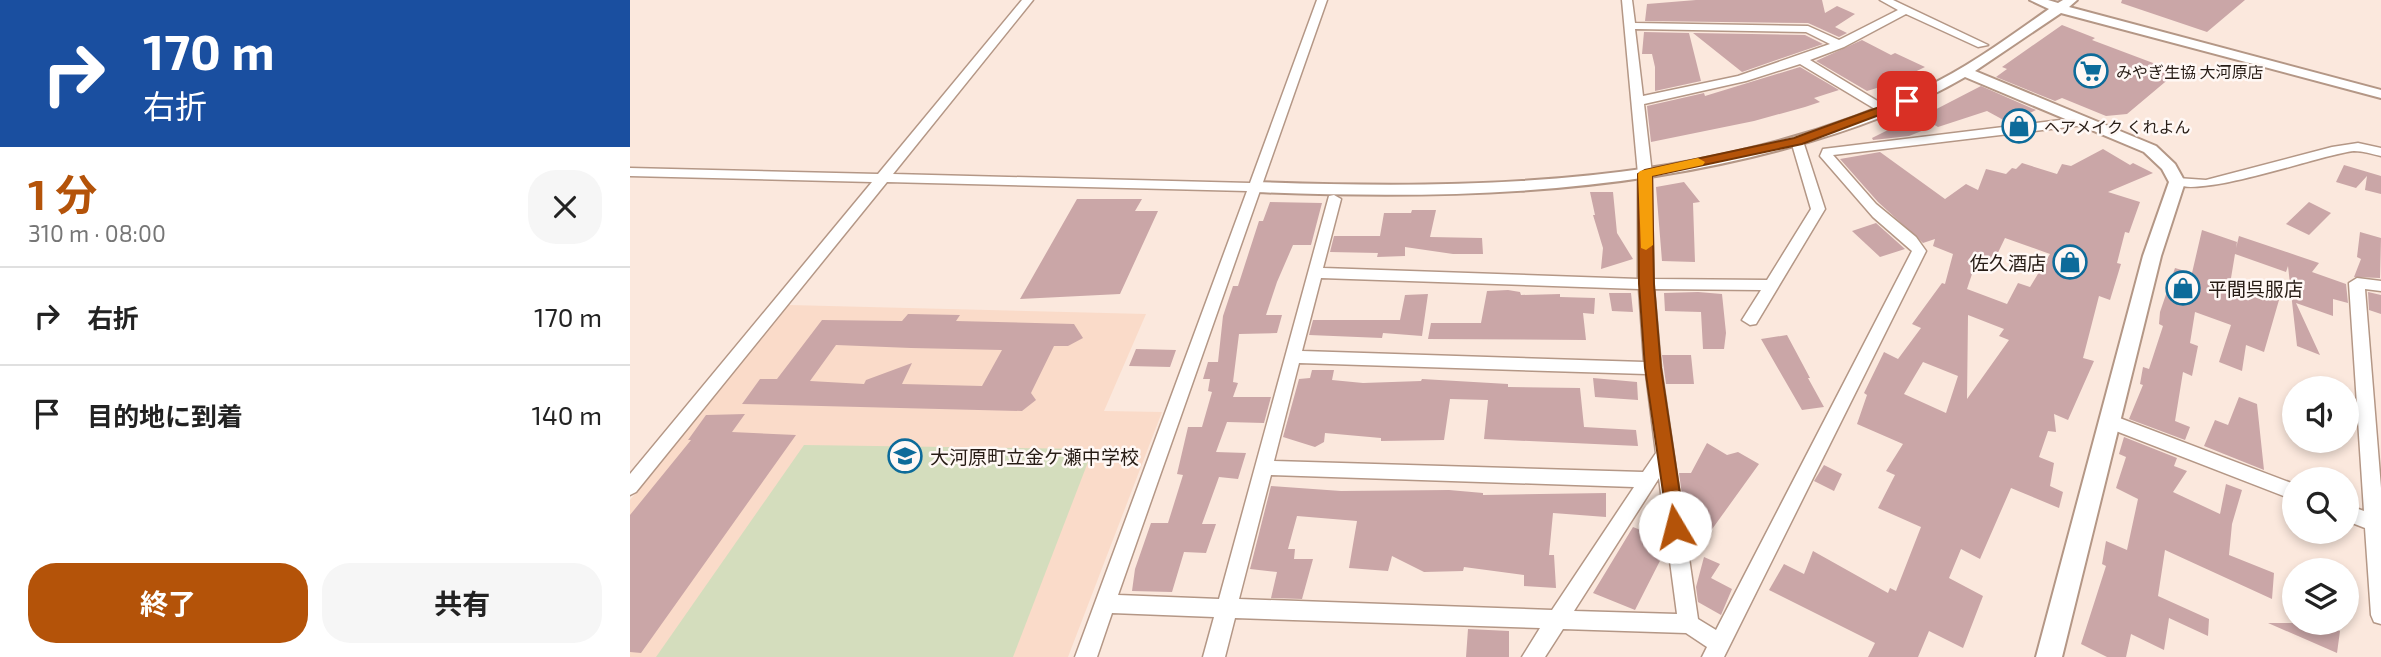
<!DOCTYPE html>
<html lang="ja">
<head>
<meta charset="utf-8">
<style>
  :root { --surface:#fff; --page:#f6f6f6; --text:#222; --muted:#767676; --line:#e0e0e0; --accent:#b45309 }
  body { margin:0; font-family:"Exo 2","Noto Sans JP",sans-serif; background:var(--page); color:var(--text); height:100vh; display:flex; flex-direction:column; font-size:26px; white-space:nowrap }
  * { box-sizing:border-box; margin:0 }
  p { font-size:23px; color:var(--muted) }
  .icon { flex:none; width:38px; height:38px; fill:none; stroke:currentColor; stroke-width:2; stroke-linecap:round; stroke-linejoin:round }
  .map { position:relative; flex:1; overflow:hidden }
  .side { display:flex; flex-direction:column; background:var(--surface); width:630px }
  .side>* { flex:none }
  .guide { background:#1a4fa0; color:#fff; overflow:hidden }
  .tools { position:absolute; left:1652px; top:376px; display:grid; gap:14px }
  .tools a { display:grid; place-items:center; width:77px; height:77px; border-radius:50%; background:var(--surface); box-shadow:0 4px 10px #0003; font-size:35px }
  .pin { position:absolute; display:grid; place-items:center; width:60px; height:60px; color:#fff; margin:-30px; border-radius:14px; box-shadow:0 4px 10px #0006 }
  .me { position:absolute; width:77px; margin:-38px; rotate:352deg; stroke-linejoin:round; filter:drop-shadow(0 0 5px #0008) }
  .turn { display:flex; align-items:center; gap:24px; height:147px; padding:0 28px; font-size:32px }
  .turn .icon { width:91px; height:91px; stroke-width:2.5 }
  .turn b { display:block; font-size:49px; line-height:60px }
  .round { display:grid; place-items:center; flex:none; width:74px; height:74px; border-radius:28px; background:var(--page) }
  .overview { display:flex; align-items:center; justify-content:space-between; height:119px; padding:0 28px }
  h1 { font-size:42px; font-weight:700; line-height:52px; color:var(--accent) }
  .button { display:flex; gap:14px; margin-top:auto; padding:14px 28px }
  .button a { flex:1; height:80px; border-radius:28px; background:var(--accent); color:#fff; font-size:28px; font-weight:700; line-height:80px; text-align:center }
  .button a+a { background:var(--page); color:var(--text) }
  ul { padding:0; list-style:none }
  li { display:flex; align-items:center; gap:21px; height:98px; padding:0 28px; border-top:2px solid var(--line) }
  li div { flex:1 }
  li b { display:block; font-size:26px }
  li em { font-style:normal }
  main { display:flex; flex:1; min-height:0 }
  .map>svg:first-child { display:block }
  .built { fill:#fadbc9 }
  .green { fill:#d4ddbd }
  .building { fill:#caa6a7; fill-rule:evenodd }
  .lines { fill:none; stroke-linecap:round; stroke-linejoin:round }
  .minor-casing { stroke:#b49786; stroke-width:3 }
  .tertiary-casing { stroke:#b49786; stroke-width:4 }
  .minor { fill:#fff; fill-rule:evenodd }
  .tertiary { fill:#fff; fill-rule:evenodd }
  .route { fill:#b45309; stroke:#753606; stroke-width:2 }
  .slow { fill:#f59e0b }
  .labels { text-anchor:middle; dominant-baseline:central; stroke-width:5; stroke-linejoin:round; paint-order:stroke }
  .far-poi-label { font-size:16px; fill:#271c15; stroke:#fff8f5; text-anchor:start }
  .poi-label { font-size:19px; fill:#271c15; stroke:#fff8f5; text-anchor:start }
</style>
</head>
<body>
<main>
<section class="side">
<div class="guide">
<div class="turn"><svg class="icon" aria-label="right" viewBox="0 0 24 24"><path d="M7 20v-9h11M14 6l5 5-5 5"/></svg><div><b>170 m</b>右折</div></div>
</div>
<div class="overview"><div><h1>1 分</h1><p>310 m · 08:00</p></div><a class="round"><svg class="icon" aria-label="close" viewBox="0 0 24 24"><path d="M6 6l12 12M18 6L6 18"/></svg></a></div>
<ul>
<li><svg class="icon" aria-label="right" viewBox="0 0 24 24"><path d="M7 20v-9h11M14 6l5 5-5 5"/></svg><div><b>右折</b></div><em>170 m</em></li>
<li><svg class="icon" aria-label="arrive" viewBox="0 0 24 24"><path d="M6 21V4h12l-3 4 3 4H6"/></svg><div><b>目的地に到着</b></div><em>140 m</em></li>
</ul>
<div class="button"><a>終了</a><a>共有</a></div>
</section>
<div class="map">
<svg width="1751" height="657" viewBox="0 0 1751 657">
  <rect width="100%" height="100%" fill="#fbe8dd"/>
  <path class="built" d="M159 305 516 314 474 411 532 412 438 657H0V500Z"/>
  <path class="green" d="M174 445 463 449 383 657H26Z"/>
  <path class="building" d="M1066 0H1192L1195 13 1207 6 1225 14 1205 27 1217 33 1209 37 1178 23 1015 21 1017 4Z
    M1492 0H1615L1577 32 1491 3Z
    M1432 25 1465 38 1462 40 1547 72 1497 114 1476 116 1432 98 1425 101 1366 77 1377 69 1372 67Z
    M1014 32 1059 33 1071 81 1025 91V67L1022 54H1012Z
    M1063 33 1175 35 1193 44 1112 72Z
    M1232 40 1261 55 1265 53 1295 67 1260 84 1237 91 1186 61Z
    M1170 67 1209 90 1184 98 1190 102 1175 107 1124 121 1021 142 1017 106 1074 93 1075 96Z
    M1351 86 1406 110 1379 123 1357 111 1308 127 1291 117Z
    M1282 118 1299 128 1279 136 1243 140 1242 138Z
    M1473 149 1500 165 1503 163 1523 173 1478 192 1510 202 1499 233 1495 232 1487 263 1491 264 1480 300 1469 296 1453 358 1464 361 1438 420 1424 414 1426 432 1418 431 1409 457 1424 463 1420 486 1433 492 1429 508 1381 488 1350 559 1331 549 1319 578 1353 596 1333 648 1299 631 1288 657H1238L1245 643 1139 590 1154 564 1174 574 1183 551 1258 593 1260 588 1266 591 1291 527 1248 508 1265 475 1256 471 1273 444 1227 424 1237 395 1234 393 1254 352 1268 359 1291 328 1282 324 1312 283 1315 284 1323 254 1303 246 1305 239 1293 243 1248 202 1210 159 1250 152 1315 199 1336 184 1348 190 1356 169 1376 174 1382 168 1386 169 1392 163 1427 174 1432 164 1441 166ZM1375 238 1420 254 1400 287 1388 283 1377 304 1337 289 1348 256 1364 261ZM1338 315 1374 329 1369 336 1379 340 1337 399ZM1293 362 1328 376 1316 413 1274 394Z
    M1714 165 1751 176V194L1735 190 1737 176 1726 188 1706 182Z
    M1054 182 1070 202 1063 203 1065 262 1032 261 1026 187Z
    M960 192H983L987 233 1003 259 971 269 973 248 963 215H965Z
    M447 199H512L505 211H528L490 294 390 299Z
    M640 202 692 203 681 245H663L647 282 636 315H652L647 333 609 334 603 382 608 383 603 397H641L634 423 597 422 586 452 616 453 608 479 589 477 572 524H586L576 553 554 552 542 592 502 591 505 569 521 523H538L553 475 547 474 558 427H572L582 392 578 391 580 379H573L578 362H588L593 316 603 286H608L629 221H633Z
    M1679 202 1701 213 1679 235 1656 224Z
    M782 210H806L800 237 852 238 853 254H823L775 247V256L747 257 748 253 700 252 704 236H750L754 213H781Z
    M1246 223 1275 249 1250 257 1222 231Z
    M1572 230 1607 242 1606 248 1609 236 1689 263 1682 272 1716 284 1718 303 1703 299V316L1666 303 1690 355 1667 346 1658 266 1656 272 1605 254 1600 284 1649 300 1634 352 1616 345 1612 371 1589 362 1601 325 1565 312 1560 343 1568 346 1562 376 1553 372 1545 421 1560 427 1555 440 1499 419 1513 385 1510 384 1513 367 1519 369 1533 326 1529 324 1530 312 1545 268 1562 273Z
    M1730 232 1751 238 1750 278 1724 277 1731 259 1727 257Z
    M878 290 890 292 891 295 930 294V297L965 298 964 314 953 313 956 340 798 339 801 323H851L857 291Z
    M1068 292 1092 294 1096 333 1094 349H1073L1071 312 1035 311 1034 293Z
    M1738 292 1751 295V314L1739 310Z
    M979 293H1001L1003 312 982 311Z
    M798 294 792 336 753 333 752 338 679 335 683 320H770L775 295Z
    M278 314 330 315 326 321 444 324 453 338 438 346H424L401 393 406 400 392 411 112 404 130 379H147L192 320 272 321ZM206 345 281 348 372 350 352 386 272 384 282 363 236 380 234 384 180 381Z
    M1157 335 1180 378H1178L1194 407 1172 410 1131 339Z
    M506 349 546 350 540 367 499 366Z
    M1032 355H1061L1064 384H1036Z
    M682 370H704L702 380 733 383 791 381 792 379 878 384V387L950 388 954 427 1006 430 1008 446 854 439 858 400 820 399 814 440 751 441V438L695 433 694 442 685 447 653 437 669 379 680 378Z
    M963 378 1007 382 1008 400 965 397Z
    M1609 397 1627 404 1634 470 1574 446 1585 420 1598 425Z
    M115 414 102 432 166 435 11 653 0 652V515L61 440H58L76 415Z
    M1494 437 1547 458 1544 466 1557 471 1543 492 1590 514 1596 484 1612 490 1602 524 1599 555 1644 573 1642 599 1535 550 1528 596 1579 619 1578 636 1539 618 1534 650 1501 634 1496 657H1477L1451 644 1476 566 1472 564 1476 541 1497 550 1508 499 1486 488 1496 457 1489 454Z
    M1077 443 1097 455 1108 452 1129 464 1080 532 1056 517 1055 512 1062 501 1052 495 1049 473H1061Z
    M1194 465 1212 474 1204 491 1184 481Z
    M641 486 711 491 819 490 853 493V495L976 493V517L923 513 919 555H924L926 588 894 586V575L834 567 833 571 794 572 762 556 758 571 719 568 727 521 667 516 658 549H665L664 559H683L672 599 641 598 647 572 620 569Z
    M1003 527 1035 540 1036 549 1005 610 963 593Z
    M1074 557 1090 564 1081 578 1102 589 1091 615 1068 602 1066 587Z
    M1638 623H1689L1710 631 1707 653Z
    M838 629 879 631V657H836Z"/>
  <g class="lines">
    <defs>
      <path id="minor" d="M392 0H403L263 174 620 183 687 0H697L488 595 589 599 699 196 704 195 711 199 693 268 1008 279V174L992 0H1002L1005 23 1178 26 1209 40 1268 10 1250 0H1263L1358 45 1348 47 1276 14 1214 47 1180 60 1259 108V114L1255 115 1170 64 1116 81 1014 104 1022 174 1023 279 1137 280 1181 209 1161 141 1163 138 1167 137 1173 141 1195 209 1126 324 1120 325 1112 320 1131 290 1024 289 1031 368 1068 619 1086 630 1282 251 1243 217 1190 156 1193 149 1455 117 1461 121 1455 125 1203 155 1246 204 1286 237 1296 251 1094 657H1072L1077 647 1056 633 933 629 915 657H892L910 628 605 618 595 657H573L584 617 482 613 467 657H445L617 191 257 182 6 492 0 495V474L242 182 0 176V168L248 174ZM1005 29 1176 32 1200 44 1108 76 1013 96ZM691 278 1009 289 1014 362 672 351ZM669 363 1016 374 1026 453 1013 472 644 461ZM641 475 1004 487 922 610 609 599ZM1029 478 1047 614 944 611Z
        M1728 143 1751 148V156C1742 154 1733 151 1724 151 1688 155 1564 202 1540 182L1547 178 1576 180 1702 147Z
        M1727 278 1751 281V291L1735 289 1751 488V624L1744 622 1741 615 1735 528 1717 521V505L1734 511 1719 283Z
        M1479 414 1664 484V500L1473 426 1470 421 1473 416Z"/>
      <path id="tertiary" d="M1400 0H1418L1428 3 1433 0H1447L1439 7 1751 90V98L1431 13 1345 71 1526 146 1545 164 1555 182 1531 256 1432 657H1406L1513 256 1539 182 1532 169 1514 152 1335 77C1279 110 1216 132 1153 149 979 196 803 199 625 192L617 187 625 182C851 190 1085 186 1294 88 1339 67 1379 37 1419 9Z"/>
    </defs>
    <use href="#minor" class="minor-casing"/>
    <use href="#tertiary" class="tertiary-casing"/>
    <use href="#minor" class="minor"/>
    <use href="#tertiary" class="tertiary"/>
  </g>
  <path class="route" d="M1277 97 1281 98V103L1172 144 1022 176 1024 284 1031 368 1055 527 1052 533 1045 535 1039 533 1015 368 1009 284 1008 174 1015 170 1164 138Z"/>
  <path class="slow" d="M1068 158 1075 162 1073 165 1022 176 1023 245 1016 250 1011 248 1008 174 1010 171Z"/>
  <defs>
    <symbol id="supermarket-ring" viewBox="-11 -11 22 22"><circle r="9.5" fill="#fff8f5" stroke="#0d6b9a" stroke-width="1.5"/><path d="M-6-5.5h2.5l.6 2H6L4.5 2H-2.5L-4.4-4H-6ZM-1.5 3.2a1.3 1.3 0 1 0 .1 0ZM3 3.2a1.3 1.3 0 1 0 .1 0Z" fill="#0d6b9a"/></symbol>
    <symbol id="shop-ring" viewBox="-11 -11 22 22"><circle r="9.5" fill="#fff8f5" stroke="#0d6b9a" stroke-width="1.5"/><path d="M-5-2.5h2.3a2.7 3.5 0 0 1 5.4 0H5L5.5 6h-11ZM-1.5-2.5h3a1.5 2.3 0 0 0-3 0Z" fill="#0d6b9a"/></symbol>
    <symbol id="school-ring" viewBox="-11 -11 22 22"><circle r="9.5" fill="#fff8f5" stroke="#0d6b9a" stroke-width="1.5"/><path d="M0-5L7-2L0 1L-7-2ZM-4 1L0 2.5L4 1V4Q0 6-4 4Z" fill="#0d6b9a"/></symbol>
  </defs>
  <g fill-rule="evenodd">
    <use href="#supermarket-ring" x="1442" y="52" width="38" height="38"/>
    <use href="#shop-ring" x="1370" y="107" width="38" height="38"/>
    <use href="#shop-ring" x="1421" y="243" width="38" height="38"/>
    <use href="#shop-ring" x="1534" y="269" width="38" height="38"/>
    <use href="#school-ring" x="256" y="437" width="38" height="38"/>
  </g>
  <g class="labels">
    <g class="far-poi-label">
      <text x="1486" y="71">みやぎ生協 大河原店</text>
      <text x="1414" y="126">ヘアメイク くれよん</text>
    </g>
    <g class="poi-label">
      <text x="1416" y="262" text-anchor="end">佐久酒店</text>
      <text x="1578" y="288">平間呉服店</text>
      <text x="300" y="456">大河原町立金ケ瀬中学校</text>
    </g>
  </g>
</svg>
<div class="tools">
<a><svg class="icon" aria-label="sound" viewBox="0 0 24 24"><path d="M4 9h4l5-4v14l-5-4H4zM17 9q2 3 0 6"/></svg></a>
<a><svg class="icon" aria-label="search" viewBox="0 0 24 24"><circle cx="10" cy="10" r="6"/><path d="M15 15l6 6"/></svg></a>
<a><svg class="icon" aria-label="layers" viewBox="0 0 24 24"><path d="M12 4l9 5-9 5-9-5zM3 14l9 5 9-5"/></svg></a>
</div>
<div class="pin" style="left:1277px;top:101px;background:#d93025"><svg class="icon" aria-label="arrive" viewBox="0 0 24 24"><path d="M6 21V4h12l-3 4 3 4H6"/></svg></div>
<svg class="me" style="left:1045px;top:527px" viewBox="-20 -20 40 40"><circle r="19" fill="#fff"/><path d="M0-13L10 11 0 6-10 11z" fill="#b45309"/></svg>
</div>
</main>
</body>
</html>
